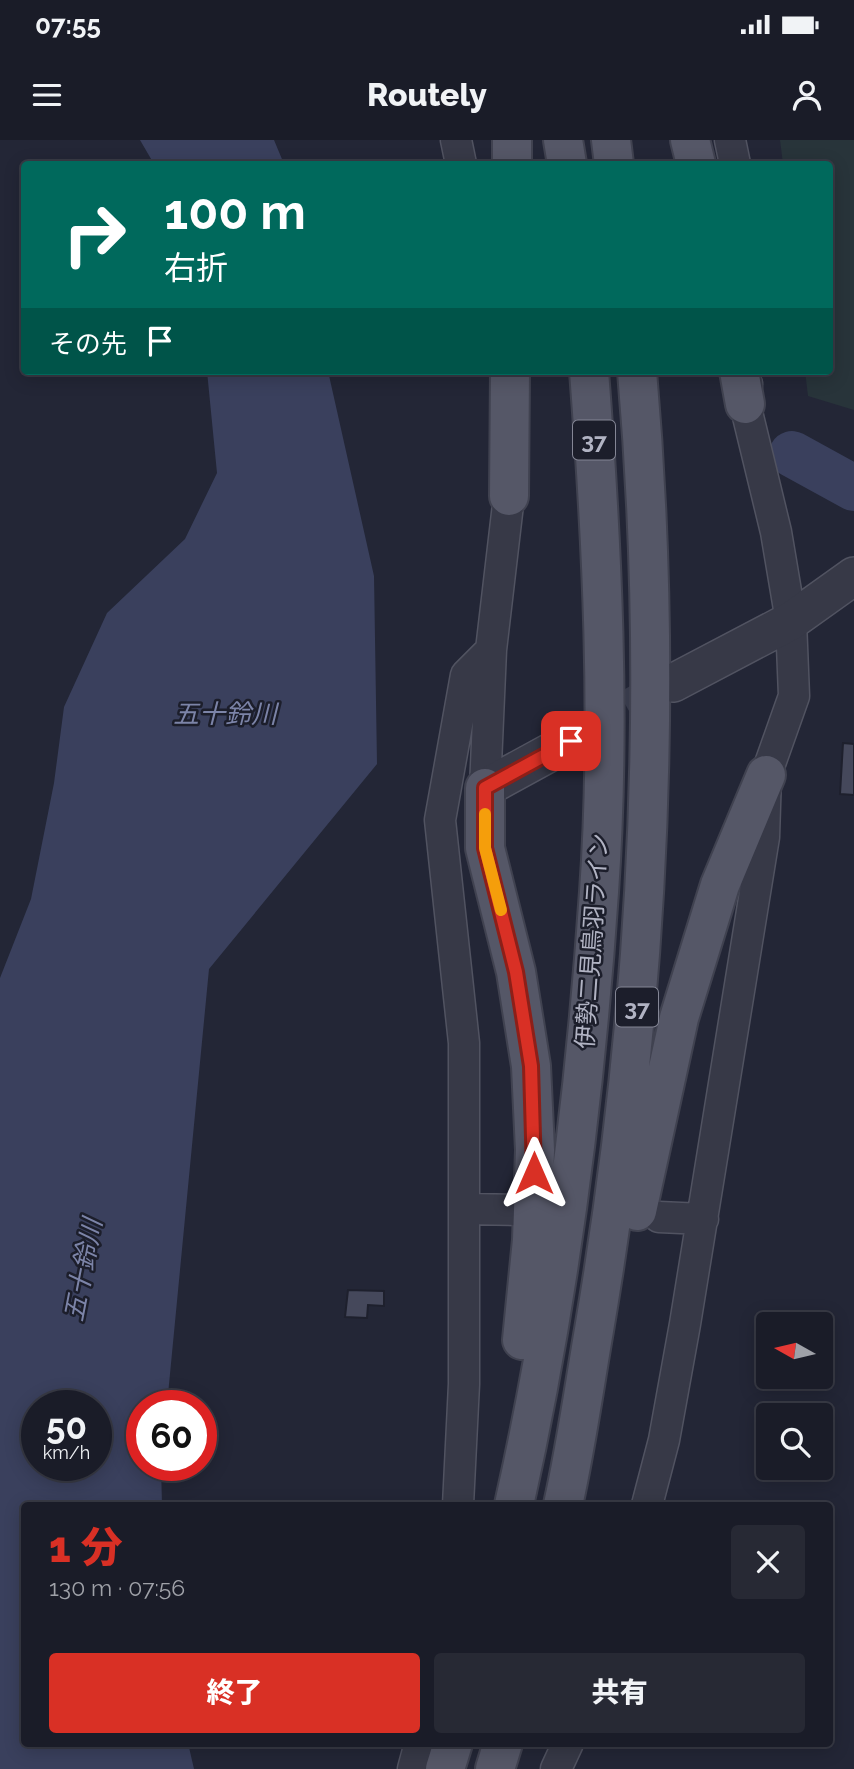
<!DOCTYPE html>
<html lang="ja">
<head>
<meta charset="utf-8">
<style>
  :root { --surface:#1a1c28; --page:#272934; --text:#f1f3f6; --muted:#9fa1a8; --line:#383a45; --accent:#d93025 }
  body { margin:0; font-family:Raleway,"Noto Sans JP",sans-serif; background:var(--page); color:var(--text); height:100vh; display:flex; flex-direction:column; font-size:26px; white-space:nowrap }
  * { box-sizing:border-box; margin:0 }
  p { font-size:23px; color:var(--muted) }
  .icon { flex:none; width:38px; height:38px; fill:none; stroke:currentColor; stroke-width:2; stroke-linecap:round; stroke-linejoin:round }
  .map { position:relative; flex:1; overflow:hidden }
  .sheet { position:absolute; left:21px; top:1362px; width:812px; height:245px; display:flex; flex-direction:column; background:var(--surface); border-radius:7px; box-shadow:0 4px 18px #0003,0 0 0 2px var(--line) }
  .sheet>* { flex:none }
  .hud { position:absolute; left:21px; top:21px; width:812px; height:214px; border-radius:7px; box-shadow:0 4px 18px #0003,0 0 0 2px var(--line); background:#00695c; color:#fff; overflow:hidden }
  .needle { width:46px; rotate:278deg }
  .controls { position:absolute; left:756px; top:1172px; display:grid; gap:14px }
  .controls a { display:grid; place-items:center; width:77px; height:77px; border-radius:7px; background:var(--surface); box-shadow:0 4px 18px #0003,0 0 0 2px var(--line); font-size:35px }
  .speed { position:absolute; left:21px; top:1250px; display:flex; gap:14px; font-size:35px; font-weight:700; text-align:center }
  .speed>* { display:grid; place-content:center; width:91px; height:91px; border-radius:50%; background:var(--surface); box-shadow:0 4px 18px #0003,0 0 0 2px var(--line); line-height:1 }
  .speed small { font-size:18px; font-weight:400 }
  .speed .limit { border:10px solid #d22; background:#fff; color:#111 }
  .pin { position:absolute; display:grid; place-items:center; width:60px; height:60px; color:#fff; margin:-30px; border-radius:14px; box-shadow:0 4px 10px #0006 }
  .me { position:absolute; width:77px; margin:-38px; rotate:0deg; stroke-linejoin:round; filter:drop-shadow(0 0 5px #0008) }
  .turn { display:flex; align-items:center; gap:24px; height:147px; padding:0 28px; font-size:32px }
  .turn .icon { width:91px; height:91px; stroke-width:2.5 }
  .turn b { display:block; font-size:49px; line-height:60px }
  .then { display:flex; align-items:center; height:66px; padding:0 28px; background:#0003; gap:14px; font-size:26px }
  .round { display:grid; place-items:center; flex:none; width:74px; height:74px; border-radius:7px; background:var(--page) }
  .overview { display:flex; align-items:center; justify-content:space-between; height:119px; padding:0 28px }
  h1 { font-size:42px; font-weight:800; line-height:52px; color:var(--accent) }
  .action { display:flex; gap:14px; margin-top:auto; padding:14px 28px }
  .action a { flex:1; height:80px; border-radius:7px; background:var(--accent); color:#fff; font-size:28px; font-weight:800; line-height:80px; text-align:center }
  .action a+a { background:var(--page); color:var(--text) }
  .status { display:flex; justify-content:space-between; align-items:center; height:49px; padding:0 35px; background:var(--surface); direction:ltr }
  .status svg { height:19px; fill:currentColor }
  header { display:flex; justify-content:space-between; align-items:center; height:91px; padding:0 28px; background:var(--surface); font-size:32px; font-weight:800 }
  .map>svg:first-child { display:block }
  .green { fill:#28343a }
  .water { fill:#3a405d; fill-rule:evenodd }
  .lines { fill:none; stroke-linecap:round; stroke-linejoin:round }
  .river { stroke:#3a405d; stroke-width:46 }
  .building { fill:#45485b; stroke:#1e202d; stroke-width:2 }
  .tertiary-tunnel { stroke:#383b4b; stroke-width:37; stroke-dasharray:37 18; stroke-linecap:butt }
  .minor-casing { stroke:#515361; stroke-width:33 }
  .tertiary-casing { stroke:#515361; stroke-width:40 }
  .primary-casing { stroke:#404250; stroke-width:42 }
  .minor { stroke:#373947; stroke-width:30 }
  .tertiary { stroke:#373947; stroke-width:37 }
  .primary { stroke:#555767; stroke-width:38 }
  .route-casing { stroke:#8d1f18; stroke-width:18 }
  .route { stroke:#d93025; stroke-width:12 }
  .slow { stroke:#f59e0b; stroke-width:12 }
  .labels { text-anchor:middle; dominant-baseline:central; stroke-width:5; stroke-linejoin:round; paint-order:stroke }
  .shield { fill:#1c1e2b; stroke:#848695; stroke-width:2 }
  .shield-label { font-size:23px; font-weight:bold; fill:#b1b3c3 }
  .street-label { font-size:24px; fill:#b1b3c3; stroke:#1c1e2b }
  .water-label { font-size:26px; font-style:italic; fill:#7c84a8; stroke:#1c1e2b }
</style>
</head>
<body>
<div class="status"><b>07:55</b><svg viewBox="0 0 49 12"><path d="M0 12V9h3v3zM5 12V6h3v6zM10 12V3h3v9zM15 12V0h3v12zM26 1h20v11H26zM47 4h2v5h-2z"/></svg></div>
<header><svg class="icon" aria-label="menu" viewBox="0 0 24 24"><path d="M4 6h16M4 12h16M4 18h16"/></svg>Routely<svg class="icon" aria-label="person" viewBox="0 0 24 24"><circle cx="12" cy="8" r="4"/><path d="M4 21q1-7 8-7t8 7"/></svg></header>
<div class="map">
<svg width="854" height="1629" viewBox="0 0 854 1629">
  <rect width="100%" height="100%" fill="#232636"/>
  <path class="green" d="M780 0H854V270L808 256 805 231H830V24H783Z"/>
  <path class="water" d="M140 0H274L284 24H154Z
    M207 231H328L374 436 377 624 209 829 167 1265H142V1325H161L162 1365H24V1603H188L194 1629H0V838L31 759 54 643 64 567 107 473 185 399 217 333ZM37 1265H96V1325H37Z"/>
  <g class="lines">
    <path class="river" d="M792 314 854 348"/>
  </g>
  <path class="building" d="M843 603 854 604V655L840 654Z
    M348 1150 384 1151V1166L368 1165 367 1178 345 1177Z"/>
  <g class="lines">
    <path class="tertiary-tunnel" d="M580 596 673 543"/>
    <defs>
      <path id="minor" d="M456 0 461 24
        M730 0 735 24
        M485 648 491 510 509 356 507 336
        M465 1069 517 1070
        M659 1077 703 1079
        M458 1365 464 1244V903L440 680 466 535 491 510
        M647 1365 664 1300 685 1184 764 697 766 635 794 556 791 481 776 392 745 264 747 244
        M413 1629 420 1603
        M556 1629 568 1603"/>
      <path id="tertiary" d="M673 543 791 481 854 436
        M485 648 571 601"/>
      <path id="primary" d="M512 0V24
        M563 0 567 24
        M611 0 614 24
        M690 0 696 24
        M739 231 745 264
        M509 356 510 231
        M485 648V708L516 832 531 926 535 1010 532 1100 522 1200
        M637 1071 679 878 720 745 766 635
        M514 1365C559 1164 585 958 599 752 611 582 602 401 589 231
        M563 1365C576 1307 584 1248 594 1190 648 872 665 553 637 231
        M445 1629 453 1603
        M495 1629 503 1603"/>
    </defs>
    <use href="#minor" class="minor-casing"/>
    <use href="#tertiary" class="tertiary-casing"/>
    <use href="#primary" class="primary-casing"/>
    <use href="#minor" class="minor"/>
    <use href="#tertiary" class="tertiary"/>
    <use href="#primary" class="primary"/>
  </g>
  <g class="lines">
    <defs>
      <path id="route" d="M534 1033 531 926 516 832 485 708V648L571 601"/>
    </defs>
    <use href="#route" class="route-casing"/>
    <use href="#route" class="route"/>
    <path class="slow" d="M485 674V708L501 770"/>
  </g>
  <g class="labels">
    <g class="shield">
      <rect x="573" y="280.5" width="42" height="39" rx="5"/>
      <rect x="616" y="847.5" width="42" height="39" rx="5"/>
    </g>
    <g class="shield-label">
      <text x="594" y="300">37</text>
      <text x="637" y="867">37</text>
    </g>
    <g class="street-label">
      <text transform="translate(592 801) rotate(-86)">伊勢二見鳥羽ライン</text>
    </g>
    <g class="water-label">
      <text x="225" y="574">五十鈴川</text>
      <text transform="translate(83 1130) rotate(-79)">五十鈴川</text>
    </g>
  </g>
</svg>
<div class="controls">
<a><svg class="needle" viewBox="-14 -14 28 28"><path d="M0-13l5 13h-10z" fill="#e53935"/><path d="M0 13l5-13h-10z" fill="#9fa1a8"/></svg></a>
<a><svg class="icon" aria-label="search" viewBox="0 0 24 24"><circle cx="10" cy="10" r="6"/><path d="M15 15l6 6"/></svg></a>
</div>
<div class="speed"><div>50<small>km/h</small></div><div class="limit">60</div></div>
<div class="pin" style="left:571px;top:601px;background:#d93025"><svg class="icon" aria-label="arrive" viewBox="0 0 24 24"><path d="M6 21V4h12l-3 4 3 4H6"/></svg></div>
<svg class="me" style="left:534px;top:1033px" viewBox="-20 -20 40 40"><path d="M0-17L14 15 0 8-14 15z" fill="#d93025" stroke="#fff" stroke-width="4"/></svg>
<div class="hud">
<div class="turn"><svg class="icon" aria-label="right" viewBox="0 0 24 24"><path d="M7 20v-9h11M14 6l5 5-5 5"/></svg><div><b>100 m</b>右折</div></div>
<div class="then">その先<svg class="icon" aria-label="arrive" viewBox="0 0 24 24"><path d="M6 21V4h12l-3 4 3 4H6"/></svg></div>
</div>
<section class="sheet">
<div class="overview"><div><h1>1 分</h1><p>130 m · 07:56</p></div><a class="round"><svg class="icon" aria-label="close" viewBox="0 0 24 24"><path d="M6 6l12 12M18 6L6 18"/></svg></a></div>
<div class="action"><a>終了</a><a>共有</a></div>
</section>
</div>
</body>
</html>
